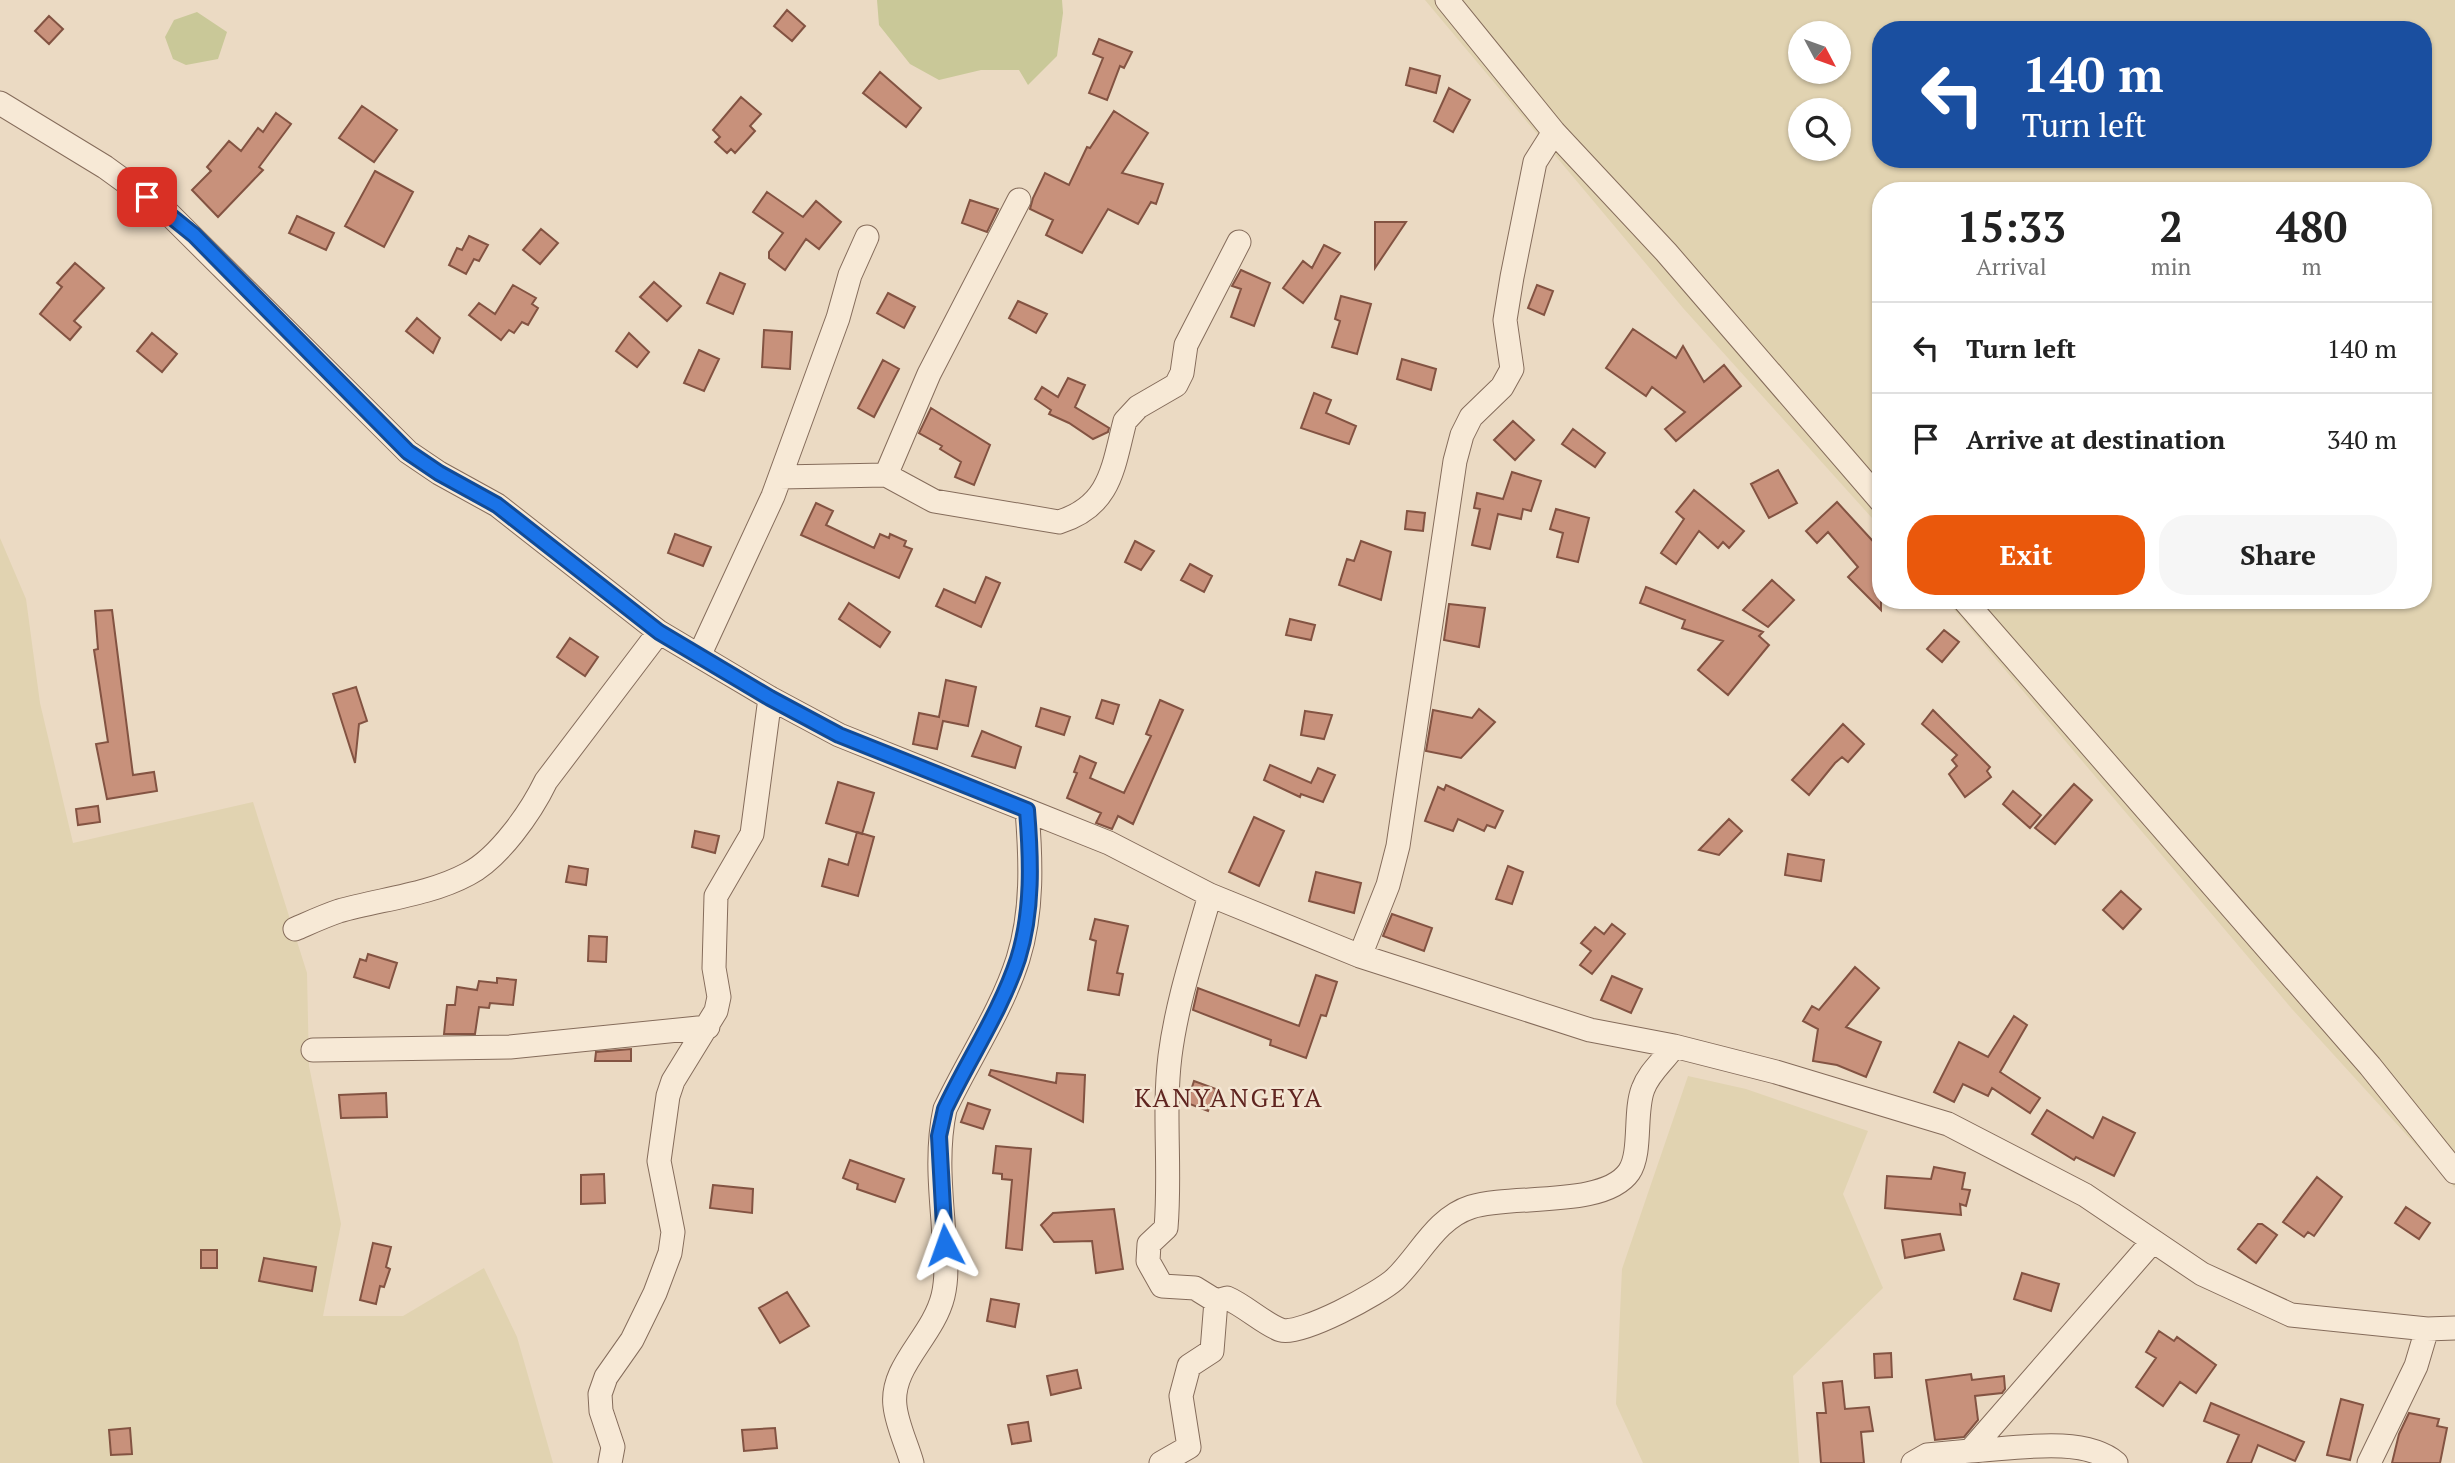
<!DOCTYPE html>
<html lang="en">
<head>
<meta charset="utf-8">
<style>
  :root { --surface:#fff; --page:#f6f6f6; --text:#222; --muted:#767676; --line:#e0e0e0; --accent:#ea580c }
  body { margin:0; font-family:"PT Serif",serif; background:var(--page); color:var(--text); height:100vh; display:flex; flex-direction:column; font-size:26px; white-space:nowrap }
  * { box-sizing:border-box; margin:0 }
  p { font-size:23px; color:var(--muted) }
  .icon { flex:none; width:38px; height:38px; fill:none; stroke:currentColor; stroke-width:2; stroke-linecap:round; stroke-linejoin:round }
  .map { position:relative; flex:1; overflow:hidden }
  .panel { position:absolute; left:1872px; top:182px; width:560px; height:427px; display:flex; flex-direction:column; background:var(--surface); border-radius:28px; box-shadow:0 2px 5px #0004 }
  .panel>* { flex:none }
  .hud { position:absolute; left:1872px; top:21px; width:560px; height:147px; border-radius:28px; box-shadow:0 2px 5px #0004; background:#1a4fa0; color:#fff; overflow:hidden }
  .needle { width:46px; rotate:131deg }
  .buttons { position:absolute; left:1788px; top:21px; display:grid; gap:14px }
  .buttons a { display:grid; place-items:center; width:63px; height:63px; border-radius:50%; background:var(--surface); box-shadow:0 2px 5px #0004; font-size:35px }
  .pin { position:absolute; display:grid; place-items:center; width:60px; height:60px; color:#fff; margin:-30px; border-radius:14px; box-shadow:0 4px 10px #0006 }
  .me { position:absolute; width:77px; margin:-38px; rotate:356deg; stroke-linejoin:round; filter:drop-shadow(0 0 5px #0008) }
  .turn { display:flex; align-items:center; gap:24px; height:147px; padding:0 35px; font-size:32px }
  .turn .icon { width:91px; height:91px; stroke-width:2.5 }
  .turn b { display:block; font-size:49px; line-height:60px }
  .eta { display:flex; justify-content:space-evenly; align-items:center; height:119px; text-align:center }
  .eta b { font-size:42px; font-weight:600; line-height:49px }
  .primary-button { display:flex; gap:14px; margin-top:auto; padding:14px 35px }
  .primary-button a { flex:1; height:80px; border-radius:28px; background:var(--accent); color:#fff; font-size:28px; font-weight:600; line-height:80px; text-align:center }
  .primary-button a+a { background:var(--page); color:var(--text) }
  ul { padding:0; list-style:none }
  li { display:flex; align-items:center; gap:21px; height:91px; padding:0 35px; border-top:2px solid var(--line) }
  li div { flex:1 }
  li b { display:block; font-size:26px }
  li em { font-style:normal }
  .map>svg:first-child { display:block }
  .farmland { fill:#e1d3b1; fill-rule:evenodd }
  .green { fill:#c9c898 }
  .building { fill:#c8917b; stroke:#835342; stroke-width:2 }
  .lines { fill:none; stroke-linecap:round; stroke-linejoin:round }
  .minor-casing { stroke:#856c5b; stroke-width:25 }
  .minor { stroke:#f7e9d6; stroke-width:23 }
  .route-casing { stroke:#114b97; stroke-width:18 }
  .route { stroke:#1a73e8; stroke-width:12 }
  .labels { text-anchor:middle; dominant-baseline:central; stroke-width:5; stroke-linejoin:round; paint-order:stroke }
  .quarter-label { font-size:26px; letter-spacing:2px; fill:#602520; stroke:#f3e5d2 }
</style>
</head>
<body>
<div class="map">
<svg width="2455" height="1463" viewBox="0 0 2455 1463">
  <rect width="100%" height="100%" fill="#ebdac3"/>
  <path class="farmland" d="M1425 0H2455V1188L2292 1009 1946 600H2424V191H1881V528L1683 308ZM1881 30H2424V159H1881ZM1801 33H1839V72H1801ZM1801 110H1839V149H1801Z
    M0 538 26 599 40 703 73 843 253 802 307 973 309 1066 341 1224 323 1316H403L484 1268 517 1337 553 1463H0Z
    M1688 1076 1746 1089 1868 1131 1843 1194 1883 1288 1793 1376 1799 1463H1643L1616 1404 1622 1269Z"/>
  <path class="green" d="M877 0H1062L1063 13 1057 56 1028 85 1019 70H981L939 80 910 64 879 25Z
    M197 12 227 32 218 59 186 65 173 59 165 37 174 20Z"/>
  <path class="building" d="M787 10 805 26 792 41 774 26Z
    M49 16 63 29 49 44 35 31Z
    M1099 39 1132 52 1124 68 1120 66 1107 100 1089 93 1103 58 1093 54Z
    M1410 68 1440 76 1436 93 1406 85Z
    M880 72 921 108 906 127 863 93Z
    M1449 88 1470 100 1453 132 1434 121Z
    M741 97 761 114 750 126 755 131 735 153 731 149 727 153 715 142 720 137 713 130Z
    M362 106 397 130 374 162 339 138Z
    M1114 111 1148 133 1122 173 1163 184 1156 204 1151 202 1138 224 1108 209 1082 253 1046 235 1053 220 1030 209 1033 198 1045 173 1069 185 1087 147 1090 148Z
    M276 113 291 124 259 167 263 170 218 217 192 190 211 171 207 167 229 141 241 151 258 128 263 132Z
    M375 171 413 192 384 247 345 226Z
    M767 192 803 217 816 201 841 222 819 249 806 239 785 270 769 258V252L783 233 753 212Z
    M970 200 998 209 987 232 962 223Z
    M297 216 334 233 326 250 289 233Z
    M1375 222H1406L1375 268Z
    M541 229 558 243 540 264 523 250Z
    M469 236 488 245 479 261 474 259 466 274 449 265 457 248 462 250Z
    M1324 245 1340 253 1303 303 1283 288 1303 261 1312 268Z
    M75 263 104 288 74 321 81 327 70 340 40 314 62 287 57 283Z
    M1241 270 1270 283 1254 326 1231 317 1241 289 1232 286Z
    M720 273 745 284 733 314 707 303Z
    M654 282 681 306 667 321 640 297Z
    M513 285 536 298 532 304 538 308 528 325 522 322 514 333 509 330 501 340 469 315 479 303 495 314Z
    M1537 285 1553 291 1544 315 1528 308Z
    M888 293 915 307 904 328 877 313Z
    M1341 296 1371 304 1357 354 1332 347 1340 321 1335 319Z
    M1018 301 1047 314 1036 333 1009 318Z
    M417 318 440 338 433 353 406 331Z
    M1633 329 1676 358 1683 346 1704 382 1724 365 1741 386 1676 441 1665 429 1685 412 1652 387 1646 396 1606 368Z
    M764 330 792 332 790 369 762 367Z
    M152 333 177 354 162 372 137 351Z
    M629 333 649 352 637 367 616 351Z
    M699 350 719 359 704 391 684 383Z
    M1402 359 1436 369 1431 390 1397 379Z
    M883 360 899 369 874 417 858 408Z
    M1068 378 1085 385 1075 407 1109 428 1108 432 1093 439 1069 423 1049 414 1051 410 1035 399 1042 387 1058 397Z
    M1314 393 1331 400 1326 413 1356 426 1349 444 1301 428Z
    M931 408 990 445 974 485 955 477 961 462 940 449 942 446 919 433Z
    M1513 421 1534 440 1515 460 1494 440Z
    M1573 429 1605 453 1595 467 1562 444Z
    M1778 470 1797 503 1769 518 1751 484Z
    M1512 472 1541 481 1531 511 1523 509 1521 519 1498 514 1490 549 1472 545 1480 509 1474 508 1477 493 1503 499Z
    M1694 490 1744 531 1729 548 1723 542 1718 548 1699 531 1676 564 1661 553 1684 519 1676 512Z
    M1837 502 1881 550V610L1848 577 1858 567 1828 532 1817 543 1806 531Z
    M816 503 833 511 826 525 874 548 880 534 889 538 890 534 906 541 904 546 912 549 899 578 801 535Z
    M1556 509 1589 518 1578 562 1557 557 1563 533 1550 529Z
    M1407 511 1425 513 1423 531 1405 529Z
    M675 534 711 547 703 566 668 553Z
    M1135 541 1154 551 1141 570 1125 562Z
    M1361 541 1391 552 1381 600 1339 585 1347 559 1354 561Z
    M1190 564 1212 576 1204 592 1181 580Z
    M986 577 1000 583 981 627 936 606 944 589 975 603Z
    M1772 580 1794 600 1768 627 1743 610Z
    M1646 587 1763 632 1759 636 1769 645 1728 695 1698 670 1723 641 1682 628 1685 620 1640 603Z
    M849 603 890 632 880 647 839 619Z
    M1449 604 1485 608 1479 647 1444 640Z
    M112 610 133 775 154 772 157 791 107 799 96 744 108 742 94 650 98 649 95 611Z
    M1290 619 1315 625 1311 640 1286 635Z
    M1944 630 1959 642 1942 662 1927 649Z
    M570 638 598 657 585 676 557 657Z
    M946 680 976 687 968 726 943 721 937 749 913 744 919 713 939 717Z
    M356 687 367 721 359 724 355 763 333 694Z
    M1102 700 1119 705 1113 724 1096 718Z
    M1160 700 1183 710 1133 824 1118 816 1112 829 1096 823 1101 813 1067 798 1077 773 1074 772 1080 756 1096 763 1090 778 1124 793 1151 736 1146 734Z
    M1041 708 1070 717 1064 735 1036 726Z
    M1479 709 1495 722 1461 758 1426 751 1433 710 1472 718Z
    M1933 710 1990 767 1987 771 1991 777 1965 797 1949 774 1957 766 1952 760 1957 755 1922 724Z
    M1305 711 1332 715 1324 739 1301 735Z
    M1843 724 1864 744 1848 762 1842 757 1835 763 1809 795 1792 780Z
    M982 731 1021 747 1015 768 972 756Z
    M1270 765 1311 783 1318 768 1335 775 1323 802 1301 794 1300 797 1264 780Z
    M838 782 874 793 862 834 826 823Z
    M2074 784 2092 800 2055 844 2035 828Z
    M1446 785 1503 811 1495 828 1487 825 1484 831 1458 819 1453 831 1425 821 1438 787 1444 790Z
    M2013 791 2041 815 2030 828 2003 804Z
    M98 806 100 822 78 825 76 809Z
    M1254 817 1284 831 1259 886 1229 872Z
    M1729 819 1742 831 1719 855 1699 850Z
    M695 831 719 836 715 853 692 847Z
    M857 832 874 837 858 896 822 886 829 859 848 865Z
    M1788 854 1824 860 1821 881 1785 875Z
    M569 866 588 869 586 885 566 882Z
    M1508 866 1523 872 1512 904 1496 899Z
    M1316 872 1361 883 1354 913 1309 901Z
    M2121 891 2141 909 2123 929 2103 910Z
    M1392 914 1432 928 1424 951 1383 936Z
    M1095 919 1128 926 1117 973 1123 974 1119 995 1088 990 1096 941 1090 939Z
    M1612 924 1625 934 1592 974 1580 965 1591 951 1581 943 1595 927 1604 934Z
    M589 936 607 937 606 962 588 961Z
    M368 954 397 963 389 988 354 977 360 959 366 961Z
    M1855 967 1879 988 1846 1027 1881 1042 1866 1077 1837 1065 1813 1061 1818 1029 1803 1021 1812 1006 1819 1010Z
    M1316 975 1337 982 1326 1016 1321 1015 1306 1058 1270 1045 1271 1040 1193 1010 1198 988 1299 1026Z
    M1612 976 1642 989 1631 1013 1601 1000Z
    M497 978 516 980 513 1005 490 1003 489 1008 479 1007 475 1034H444L447 1005H455L457 987 477 990 479 981 497 983Z
    M2014 1016 2027 1025 2000 1072 2040 1098 2030 1113 1992 1088 1988 1096 1963 1084 1954 1102 1934 1092 1959 1042 1988 1057Z
    M631 1049V1061H595L596 1052Z
    M991 1070 1056 1083 1057 1073 1085 1075 1083 1122 989 1075Z
    M1194 1081 1216 1089 1208 1111 1187 1103Z
    M386 1093 387 1117 341 1118 339 1095Z
    M968 1103 990 1110 983 1129 961 1122Z
    M2047 1110 2093 1138 2103 1117 2135 1133 2114 1176 2076 1157 2074 1160 2032 1134Z
    M996 1146 1031 1149 1022 1250 1006 1248 1012 1180 1002 1179V1174L993 1173Z
    M850 1160 904 1179 895 1202 857 1189 858 1184 843 1178Z
    M1934 1167 1965 1173 1962 1189 1970 1190 1966 1206 1960 1204 1961 1215 1885 1208 1887 1176 1931 1179Z
    M604 1174 605 1203 581 1204V1175Z
    M2317 1177 2342 1197 2314 1236 2308 1232 2304 1237 2283 1222Z
    M713 1185 753 1189 752 1213 710 1208Z
    M2406 1207 2430 1223 2419 1239 2395 1223Z
    M1114 1209 1123 1269 1096 1273 1092 1241 1054 1242 1041 1225 1053 1213Z
    M2258 1224H2262L2277 1235 2256 1263 2238 1249Z
    M1940 1234 1944 1250 1905 1258 1902 1240Z
    M373 1243 391 1247 386 1267 390 1269 384 1287 380 1286 376 1304 360 1300Z
    M201 1250H217V1268H201Z
    M264 1258 316 1267 312 1291 259 1281Z
    M2022 1273 2059 1284 2051 1311 2014 1299Z
    M787 1292 809 1326 780 1343 759 1308Z
    M991 1299 1019 1304 1015 1327 987 1321Z
    M2159 1331 2174 1341 2177 1337 2216 1365 2196 1393 2180 1382 2163 1406 2136 1387 2156 1358 2146 1352Z
    M1891 1353 1892 1377 1875 1378 1874 1354Z
    M1077 1370 1081 1388 1051 1395 1047 1376Z
    M1971 1374 1972 1380 2004 1376 2005 1389 2002 1393 1975 1396 1978 1420 1964 1437 1935 1440 1926 1380Z
    M1842 1381 1845 1409 1869 1407 1873 1431 1861 1432 1864 1463H1821L1817 1413H1826L1823 1383Z
    M2341 1399 2363 1405 2350 1460 2327 1455Z
    M2211 1403 2304 1442 2295 1461 2258 1445 2251 1463H2227L2239 1435 2204 1421Z
    M2409 1413 2439 1419 2437 1426 2447 1428 2440 1463H2392L2399 1434Z
    M1028 1422 1031 1441 1012 1444 1008 1425Z
    M130 1428 132 1454 111 1455 109 1430Z
    M775 1428 777 1448 744 1451 742 1430Z"/>
  <g class="lines">
    <defs>
      <path id="minor" d="M1447 0 1554 132 1666 252 1881 501
        M0 103 105 167 167 212 408 452 439 473 497 505 659 632 770 698 839 735 1109 843 1210 895 1360 956 1590 1030 1674 1046 1776 1072 1948 1124 2085 1195 2202 1274 2291 1315 2427 1329 2455 1328
        M886 475 929 374 1019 200
        M780 477 886 475 934 501 1059 522C1111 506 1113 467 1125 421L1138 407 1176 385 1182 373 1186 345 1239 242
        M1964 600 2370 1066 2455 1172
        M699 656 773 496 838 318 850 275 867 237
        M1210 895C1195 948 1177 1001 1170 1056 1163 1113 1171 1170 1166 1228L1149 1244 1148 1261 1162 1286 1195 1288 1216 1301
        M295 929C309 923 324 916 339 911 381 899 429 895 468 874 499 858 531 812 546 781L659 632
        M1360 956 1388 885 1398 846 1455 461 1462 435 1471 417 1502 387 1512 369 1505 320 1512 277 1535 162 1554 132
        M313 1050 510 1047 708 1027
        M1970 1451C2012 1449 2083 1435 2116 1463
        M610 1463 613 1447 601 1411 600 1394 606 1377 632 1340 655 1293 670 1253 673 1232 659 1161 668 1096 673 1081 716 1011 719 997 714 968 716 896 752 834 770 698
        M912 1463C907 1445 897 1425 895 1406 890 1366 933 1337 943 1296 949 1271 944 1246 943 1221 940 1184 937 1146 945 1109 968 1060 1001 1012 1018 959 1033 911 1031 860 1027 810
        M1161 1463 1189 1447 1181 1396 1189 1366 1212 1351 1216 1301 1227 1298C1244 1305 1267 1326 1281 1330 1301 1336 1380 1293 1395 1279 1420 1255 1436 1218 1471 1207 1512 1194 1604 1208 1629 1172 1642 1153 1634 1112 1643 1089 1649 1072 1664 1061 1674 1046
        M1913 1463 1927 1455 1970 1451 2153 1241
        M2369 1463 2416 1366 2427 1329"/>
    </defs>
    <use href="#minor" class="minor-casing"/>
    <use href="#minor" class="minor"/>
  </g>
  <g class="lines">
    <defs>
      <path id="route" d="M147 197 194 235 408 452 439 473 497 505 659 632 770 698 839 735 1027 810C1031 859 1033 911 1018 959 1001 1011 968 1060 945 1109L939 1136 945 1245"/>
    </defs>
    <use href="#route" class="route-casing"/>
    <use href="#route" class="route"/>
  </g>
  <g class="labels">
    <g class="quarter-label">
      <text x="1229" y="1097">KANYANGEYA</text>
    </g>
  </g>
</svg>
<div class="buttons">
<a><svg class="needle" viewBox="-14 -14 28 28"><path d="M0-13l5 13h-10z" fill="#e53935"/><path d="M0 13l5-13h-10z" fill="#767676"/></svg></a>
<a><svg class="icon" aria-label="search" viewBox="0 0 24 24"><circle cx="10" cy="10" r="6"/><path d="M15 15l6 6"/></svg></a>
</div>
<div class="pin" style="left:147px;top:197px;background:#d93025"><svg class="icon" aria-label="arrive" viewBox="0 0 24 24"><path d="M6 21V4h12l-3 4 3 4H6"/></svg></div>
<svg class="me" style="left:945px;top:1245px" viewBox="-20 -20 40 40"><path d="M0-17L14 15 0 8-14 15z" fill="#1a73e8" stroke="#fff" stroke-width="4"/></svg>
<div class="hud">
<div class="turn"><svg class="icon" aria-label="left" viewBox="0 0 24 24"><path d="M17 20v-9H6M10 6l-5 5 5 5"/></svg><div><b>140 m</b>Turn left</div></div>
</div>
<section class="panel">
<div class="eta">
<div><b>15:33</b><p>Arrival</p></div>
<div><b>2</b><p>min</p></div>
<div><b>480</b><p>m</p></div>
</div>
<ul>
<li><svg class="icon" aria-label="left" viewBox="0 0 24 24"><path d="M17 20v-9H6M10 6l-5 5 5 5"/></svg><div><b>Turn left</b></div><em>140 m</em></li>
<li><svg class="icon" aria-label="arrive" viewBox="0 0 24 24"><path d="M6 21V4h12l-3 4 3 4H6"/></svg><div><b>Arrive at destination</b></div><em>340 m</em></li>
</ul>
<div class="primary-button"><a>Exit</a><a>Share</a></div>
</section>
</div>
</body>
</html>
